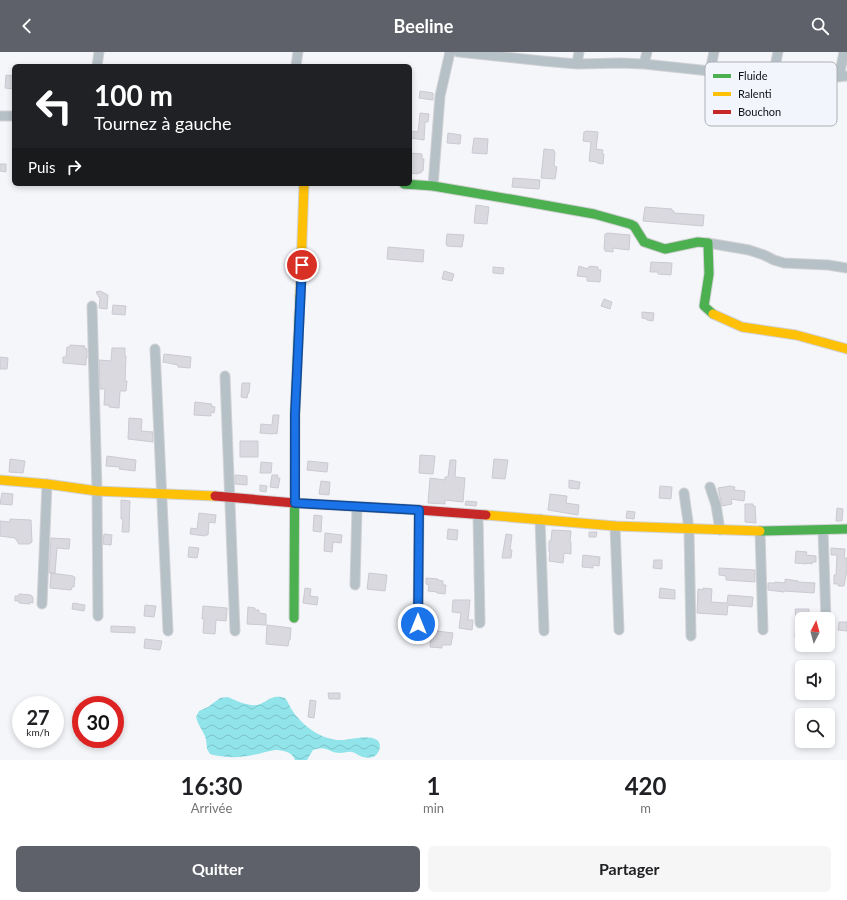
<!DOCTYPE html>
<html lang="fr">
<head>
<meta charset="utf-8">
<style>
  :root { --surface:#fff; --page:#f6f6f6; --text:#202124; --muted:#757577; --accent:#5e6169 }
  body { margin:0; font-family:Lato,sans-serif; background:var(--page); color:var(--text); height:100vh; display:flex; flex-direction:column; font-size:15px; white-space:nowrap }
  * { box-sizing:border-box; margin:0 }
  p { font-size:13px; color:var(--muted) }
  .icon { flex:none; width:22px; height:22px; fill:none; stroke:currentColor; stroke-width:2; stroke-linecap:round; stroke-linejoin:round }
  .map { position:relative; height:708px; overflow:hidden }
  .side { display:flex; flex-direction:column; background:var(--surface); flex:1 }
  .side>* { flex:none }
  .guide { position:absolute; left:12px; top:12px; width:400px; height:122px; border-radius:6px; box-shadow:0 2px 6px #0003; background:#202124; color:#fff; overflow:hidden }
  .needle { width:26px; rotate:6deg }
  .fabs { position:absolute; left:795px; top:560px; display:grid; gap:8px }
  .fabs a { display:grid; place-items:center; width:40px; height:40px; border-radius:6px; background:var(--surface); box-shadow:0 2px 6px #0003; font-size:20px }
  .speed { position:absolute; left:12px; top:644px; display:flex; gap:8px; font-size:20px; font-weight:700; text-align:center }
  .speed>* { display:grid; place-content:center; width:52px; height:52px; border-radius:50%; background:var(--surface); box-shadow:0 2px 6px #0003; line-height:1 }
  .speed small { font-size:10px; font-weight:400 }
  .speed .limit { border:6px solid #d22; background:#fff; color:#111 }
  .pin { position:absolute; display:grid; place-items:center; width:34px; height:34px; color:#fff; margin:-17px; border:2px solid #fff; border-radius:50%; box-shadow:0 1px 4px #0007 }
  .me { position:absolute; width:44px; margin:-22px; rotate:0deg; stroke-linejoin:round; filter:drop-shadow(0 0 3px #0008) }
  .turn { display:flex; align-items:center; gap:14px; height:84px; padding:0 16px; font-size:18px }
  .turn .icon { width:52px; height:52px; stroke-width:2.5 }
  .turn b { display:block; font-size:28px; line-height:34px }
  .then { display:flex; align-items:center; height:38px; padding:0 16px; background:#0003; gap:8px; font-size:15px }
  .eta { display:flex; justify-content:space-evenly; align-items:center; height:68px; text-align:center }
  .eta b { font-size:24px; font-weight:700; line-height:28px }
  .cta { display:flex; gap:8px; margin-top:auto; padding:8px 16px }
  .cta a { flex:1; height:46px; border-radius:6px; background:var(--accent); color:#fff; font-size:16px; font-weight:700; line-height:46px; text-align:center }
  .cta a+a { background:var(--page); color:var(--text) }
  header { display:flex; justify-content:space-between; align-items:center; height:52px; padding:0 16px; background:var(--accent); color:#fff; font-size:18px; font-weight:700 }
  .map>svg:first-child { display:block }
  .water { fill:url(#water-waves) }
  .building { fill:#dad9e0; stroke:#cbc9d1 }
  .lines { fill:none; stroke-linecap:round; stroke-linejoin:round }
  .street-casing { stroke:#d1d2d5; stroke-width:11 }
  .fast-casing { stroke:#d1d2d5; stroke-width:11 }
  .slow-casing { stroke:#d1d2d5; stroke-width:11 }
  .jam-casing { stroke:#d1d2d5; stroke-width:11 }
  .street { stroke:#b6c0c7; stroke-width:9 }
  .fast { stroke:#4caf50; stroke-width:9 }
  .slow { stroke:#ffc107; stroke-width:9 }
  .jam { stroke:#c62828; stroke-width:9 }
  .route-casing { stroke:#114b97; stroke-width:10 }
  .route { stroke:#1a73e8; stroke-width:7 }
  .key { fill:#f3f5fc; stroke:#aeb1b8; stroke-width:1 }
  .key-label { font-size:11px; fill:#0d111b }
</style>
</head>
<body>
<header><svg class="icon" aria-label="back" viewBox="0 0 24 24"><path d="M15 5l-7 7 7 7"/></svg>Beeline<svg class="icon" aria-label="search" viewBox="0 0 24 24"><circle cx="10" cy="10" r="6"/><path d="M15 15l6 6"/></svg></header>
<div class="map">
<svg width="847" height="708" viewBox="0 0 847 708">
  <defs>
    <pattern id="water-waves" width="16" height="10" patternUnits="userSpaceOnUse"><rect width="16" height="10" fill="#91e4ea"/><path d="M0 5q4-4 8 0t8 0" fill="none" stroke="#7cc3c8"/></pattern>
  </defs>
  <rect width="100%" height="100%" fill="#f5f6fa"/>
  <path class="water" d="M228 645C237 649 247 654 257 653 263 652 266 648 272 646 276 644 280 645 285 646 289 651 290 656 294 661 307 678 328 692 350 687 358 686 369 683 377 688 382 692 380 700 375 704 372 706 367 706 363 705 359 704 356 701 352 700 347 699 344 701 340 701 328 701 328 693 313 698L307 708H295C293 700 282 698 275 698 268 699 260 702 253 703 239 706 224 706 210 702L207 697 206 687 204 682 198 671 196 665 199 659 208 655 220 646Z"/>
  <path class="building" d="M6 23 14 24V37L5 36Z
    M420 39 433 41V48L419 46Z
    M420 61 429 62 428 70H425L424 88 410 86V79L418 80Z
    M586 79 598 80 596 97 603 98 602 102H604L603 112 597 111V110L589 109 591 90 583 89 584 80H585Z
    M448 81 461 83 460 92 447 91Z
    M474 86 488 87 487 102 472 101Z
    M544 97 554 98V100H555L554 114 557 115 555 127 541 126Z
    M410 101 422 102V107H424L423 119H421V121H418V122L410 121Z
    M0 112H6V120L0 119Z
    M513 126 540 128 539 137 512 135Z
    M476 153 489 155 487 172 474 171Z
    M645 155 672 157V159H674V161L704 163 703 174 643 169Z
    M607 181 630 183 629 198 613 196V200L605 199V197H604L605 182H607Z
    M447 182 464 183 462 195 447 194V192H446Z
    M388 195 424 198 423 210 387 207Z
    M651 210 672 211 671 223 658 222V220H650Z
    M579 214 588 217V215H590V214L598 215V218H601L600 230 587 229V225L577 224Z
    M493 215 504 216 503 222 493 221Z
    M444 219 454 222 452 229 442 227Z
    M100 239 108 243 107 257 99 256 100 247 96 240Z
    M604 247 612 250 610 257 601 254Z
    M113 253 126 254 125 263 112 262Z
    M642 260 654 261 653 269 647 268V267L642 266Z
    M70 293 85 294 84 296 87 297V306H86V313L63 311V305H66L67 295H70Z
    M112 296H125V304H126L125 329H127L126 339H120L119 356 109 355V353H104L105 337H100L99 308 111 309Z
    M164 302 191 305 190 316 178 315V313L163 310Z
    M0 305 8 306 7 317H0Z
    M242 331H250L249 341H248L247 346 241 345Z
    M195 350 212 352 211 354 215 355 214 361 211 360V364L194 363Z
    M273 363H279L277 382 273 381V382L260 381 261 372 272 373Z
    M129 366 142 367 141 379 153 380V390L128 387Z
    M240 389H258V405H240Z
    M420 403 435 404 433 422 419 421Z
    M107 404 136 408 135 419 119 417 120 415 106 414Z
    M10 407 25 409 23 421 9 420Z
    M494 407 508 408 505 427 492 426Z
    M450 408H456L455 425 465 426 463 450 445 448V452L428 451 430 426 445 428V425H448Z
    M308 409 328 411 327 420 307 418Z
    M261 410 272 411 271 421H260Z
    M235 423 247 424V433L235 432Z
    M272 423H278L277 426H280L278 436 270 435Z
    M569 428 580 430 579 437 569 436Z
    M321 429 330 430 329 443 319 442Z
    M260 433 267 434 266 440 260 439Z
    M660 434 672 435 671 447 659 446Z
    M730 434 735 435 734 438 745 439 744 449 731 447 732 452 722 454 718 436Z
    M2 441 13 442 12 453 0 452Z
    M550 442 567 444 566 451 579 453 578 463 548 458Z
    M121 448 130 449 129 480H122L123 467H121Z
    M466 449 477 450 476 454 465 453Z
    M745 452H753V454H755L756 471 745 470Z
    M837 456 843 457 842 469H836Z
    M627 459 635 460 634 467 626 466Z
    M199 461 216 463 215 471 209 470 208 483H205V484L190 482 191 476 197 477Z
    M314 463 322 464 321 480 313 479Z
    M10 467 31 468 32 490 29 492H19L15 486 0 484V469L10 470Z
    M448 477 458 478 457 488 447 487Z
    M552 478 571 479 570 490H571V502L564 501 563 511 549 509 550 500H549V489H551Z
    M589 480H597L596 485H589Z
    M325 481 342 483 341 491 333 490 332 500 324 499Z
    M104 482 112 483 111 493 103 492Z
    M506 482 512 483 510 498H512L511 506H502Z
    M51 486 70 487 69 497 57 496 55 521H49Z
    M189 495 199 496 197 506 188 505Z
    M831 496 845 497 844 506H847V518L844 534H838L839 532H834V523H836L837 503H831Z
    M796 499 807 500 806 503 816 504V510H812V512L807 511V512L795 511Z
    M583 503 600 505 599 514 593 513V516L582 515Z
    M654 508H662V517L653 516Z
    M719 516 755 518V530L726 528V524L719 523Z
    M51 521 73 524V525H75L74 535H72L71 538 50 536Z
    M369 521 387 523 385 539 367 537Z
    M426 526 438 527V528L443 529V533H446L445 542 437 541V540L428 539 429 533 426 532Z
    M785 527 798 529V530L815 531 814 541 784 539V540L768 538V531H775V530L785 531Z
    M305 536 311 537 310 544 318 545 317 553 303 551Z
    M660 536 675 538V547L659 546Z
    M703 536 712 537 711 550 727 551 728 543 753 545 752 555 728 553 727 563 697 561 698 537 703 538Z
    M19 542 31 543V544L33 545V551L30 550V552L19 551V549H15V544H19Z
    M453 548H470L468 568H473L472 578 459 576 461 561 452 560Z
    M73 551 85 553 84 559 72 557Z
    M145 553 156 554 154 565 144 564Z
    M203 554 227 556 226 569 216 568 215 582 203 581 204 567H202Z
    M248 555 255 556V558H259V561L266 562V573L247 572Z
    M795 557H809V567H802V586L795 585 796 567Z
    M839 570H847V579L838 578Z
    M267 573 291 576 290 588H289L288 594 266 592Z
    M111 574 135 575V581L111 580Z
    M431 577H437V579L453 581 451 593H442V596L430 595Z
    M145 587 162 589 160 598 144 596Z
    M328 641H340V647H329Z
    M310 648 316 649 314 666 308 665Z"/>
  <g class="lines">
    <defs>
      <path id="street" d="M458 0 543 9 577 12 621 11 644 12 710 19 773 24 796 28 819 27 847 24
        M577 12 579 0
        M644 12 647 0
        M97 14 99 0
        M296 14 298 0
        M710 19 714 0
        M773 24 778 0
        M839 25 844 0
        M0 64H14
        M433 134 440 44 450 0
        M708 191 749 198 764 203 774 208 784 211 828 213 847 216
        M92 254 97 439 98 564
        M155 297 168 579
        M225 324 235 579
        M710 435 716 453 720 478
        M684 441 689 477 691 584
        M478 463 480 571
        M540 467 544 579
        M615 474 619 578
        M823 478 826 567
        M760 479 763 578
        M355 533 357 455
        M42 552 47 432
        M418 573 419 458"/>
      <path id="fast" d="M404 132 433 134 510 147 594 162 630 172 634 174 644 190 665 197 698 190 708 191 709 222 704 254 713 262
        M760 479 847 477
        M294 566 295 362 300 244"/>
      <path id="slow" d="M300 244 304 132
        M713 262 742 275 796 283 847 297
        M0 428 47 432 97 439 215 444
        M486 463 615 474 760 479"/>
      <path id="jam" d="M215 444 295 451 419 458 486 463"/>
    </defs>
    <use href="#street" class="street-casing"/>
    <use href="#fast" class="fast-casing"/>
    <use href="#slow" class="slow-casing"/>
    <use href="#jam" class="jam-casing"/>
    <use href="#street" class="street"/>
    <use href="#fast" class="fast"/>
    <use href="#slow" class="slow"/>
    <use href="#jam" class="jam"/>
  </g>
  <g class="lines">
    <defs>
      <path id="route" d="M302 213 295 362V451L419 458 418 572"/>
    </defs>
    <use href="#route" class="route-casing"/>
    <use href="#route" class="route"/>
  </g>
  <rect x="705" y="10" width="132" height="64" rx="6" class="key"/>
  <rect x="713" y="22" width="18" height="4" fill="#4caf50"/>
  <rect x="713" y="40" width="18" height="4" fill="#ffc107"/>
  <rect x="713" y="58" width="18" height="4" fill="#c62828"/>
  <g class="key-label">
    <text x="738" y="28">Fluide</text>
    <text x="738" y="46">Ralenti</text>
    <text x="738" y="64">Bouchon</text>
  </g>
</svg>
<div class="fabs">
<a><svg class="needle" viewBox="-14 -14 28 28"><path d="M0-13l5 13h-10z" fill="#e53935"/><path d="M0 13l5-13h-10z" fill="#757577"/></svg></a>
<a><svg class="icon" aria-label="sound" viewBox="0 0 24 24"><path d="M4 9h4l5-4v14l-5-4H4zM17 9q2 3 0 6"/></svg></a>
<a><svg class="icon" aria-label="search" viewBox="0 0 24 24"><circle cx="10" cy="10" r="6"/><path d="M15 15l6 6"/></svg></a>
</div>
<div class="speed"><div>27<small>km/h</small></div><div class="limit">30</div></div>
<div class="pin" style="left:302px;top:213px;background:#d93025"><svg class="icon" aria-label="arrive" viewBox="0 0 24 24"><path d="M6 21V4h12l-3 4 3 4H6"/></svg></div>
<svg class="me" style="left:418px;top:572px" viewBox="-20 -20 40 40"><circle r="17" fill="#1a73e8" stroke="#fff" stroke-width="3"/><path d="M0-11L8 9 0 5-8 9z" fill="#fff"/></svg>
<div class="guide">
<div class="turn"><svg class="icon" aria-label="left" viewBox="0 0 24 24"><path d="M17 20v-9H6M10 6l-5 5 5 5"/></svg><div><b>100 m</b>Tournez à gauche</div></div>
<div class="then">Puis<svg class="icon" aria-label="right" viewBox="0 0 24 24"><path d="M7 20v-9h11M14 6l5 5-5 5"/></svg></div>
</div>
</div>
<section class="side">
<div class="eta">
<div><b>16:30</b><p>Arrivée</p></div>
<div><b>1</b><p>min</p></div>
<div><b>420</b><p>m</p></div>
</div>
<div class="cta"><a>Quitter</a><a>Partager</a></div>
</section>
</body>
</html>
